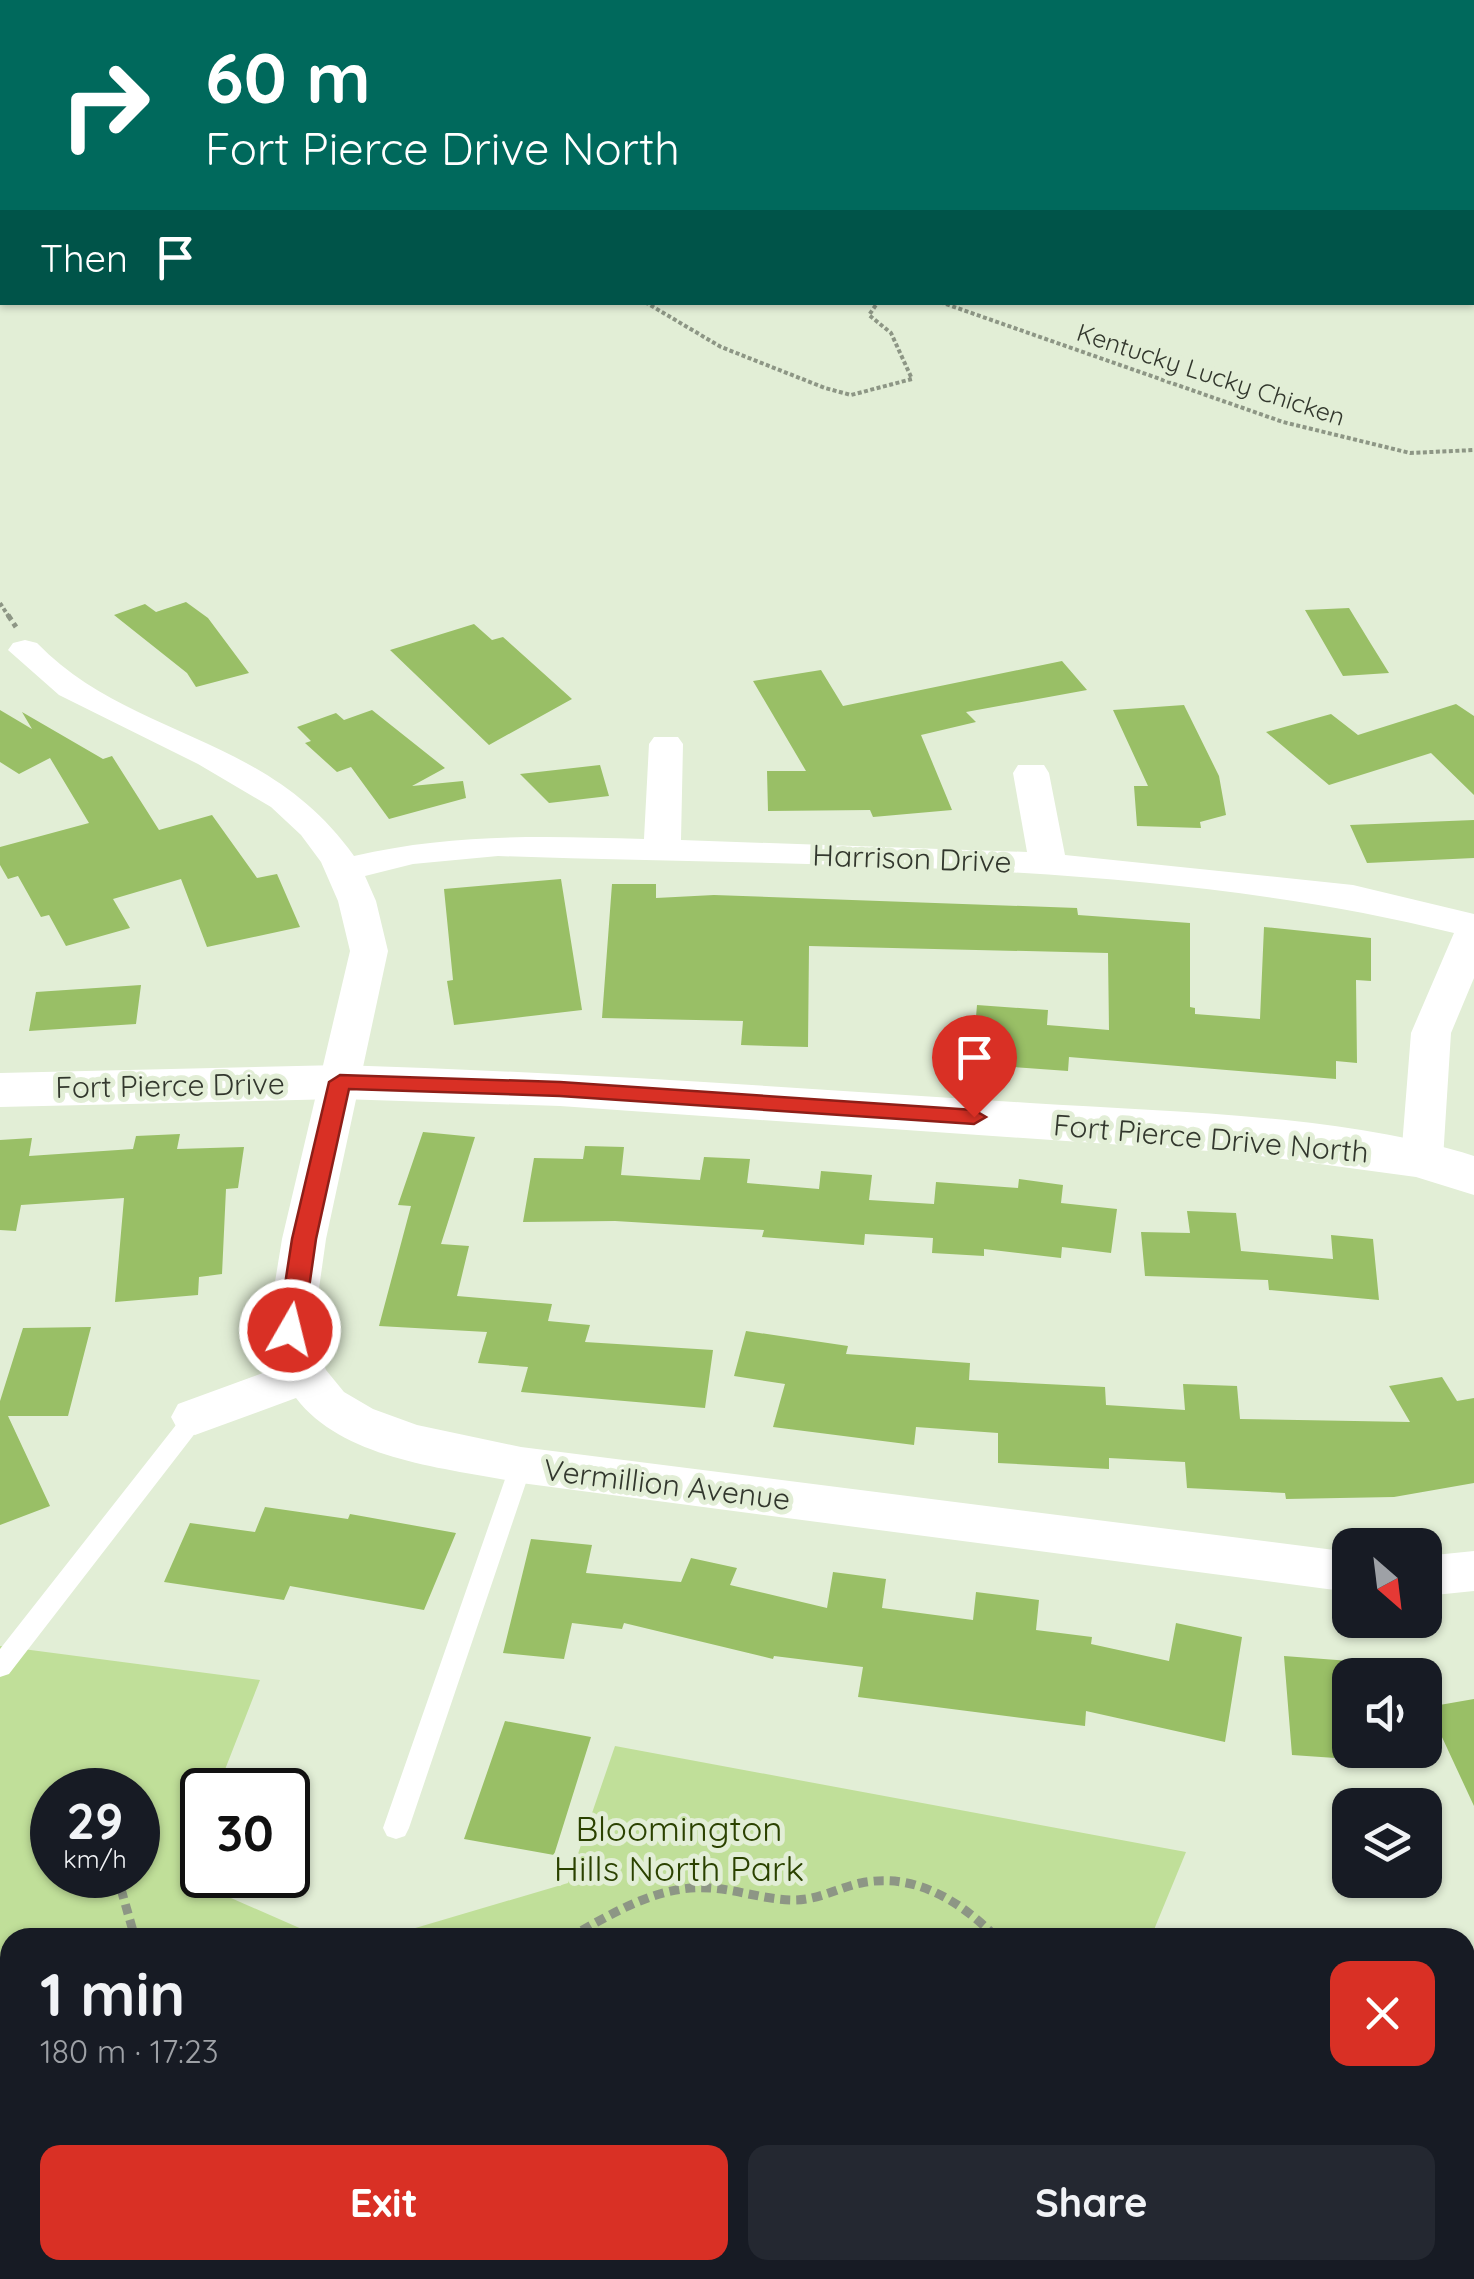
<!DOCTYPE html>
<html lang="en">
<head>
<meta charset="utf-8">
<style>
  :root { --surface:#171b24; --page:#242831; --text:#f1f3f6; --muted:#9ea1a6; --accent:#d93025 }
  body { margin:0; font-family:Quicksand,sans-serif; background:var(--page); color:var(--text); height:100vh; display:flex; flex-direction:column; font-size:38px; white-space:nowrap }
  * { box-sizing:border-box; margin:0 }
  p { font-size:32px; color:var(--muted) }
  .icon { flex:none; width:55px; height:55px; fill:none; stroke:currentColor; stroke-width:2; stroke-linecap:round; stroke-linejoin:round }
  .map { position:relative; flex:1; overflow:hidden }
  .drawer { position:absolute; left:0px; top:1928px; width:1475px; height:352px; display:flex; flex-direction:column; background:var(--surface); border-radius:30px 30px 0 0; box-shadow:0 2px 8px #0004 }
  .drawer>* { flex:none }
  .top-card { position:absolute; left:0px; top:0px; width:1475px; height:305px; box-shadow:0 2px 8px #0004; background:#00695c; color:#fff; overflow:hidden }
  .needle { width:65px; rotate:152deg }
  .tools { position:absolute; left:1332px; top:1528px; display:grid; gap:20px }
  .tools a { display:grid; place-items:center; width:110px; height:110px; border-radius:20px; background:var(--surface); box-shadow:0 2px 8px #0004; font-size:50px }
  .speed { position:absolute; left:30px; top:1768px; display:flex; gap:20px; font-size:50px; font-weight:700; text-align:center }
  .speed>* { display:grid; place-content:center; width:130px; height:130px; border-radius:50%; background:var(--surface); box-shadow:0 2px 8px #0004; line-height:1 }
  .speed small { font-size:25px; font-weight:400 }
  .speed .limit { border:5px solid #111; border-radius:15px; background:#fff; color:#111 }
  .pin { position:absolute; display:grid; place-items:center; width:85px; height:85px; color:#fff; margin:-102px -42px; border-radius:50% 50% 50% 0; rotate:-45deg; box-shadow:0 0 10px #0007 }
  .pin .icon { rotate:45deg }
  .me { position:absolute; width:110px; margin:-55px; rotate:8deg; stroke-linejoin:round; filter:drop-shadow(0 0 8px #0008) }
  .turn { display:flex; align-items:center; gap:35px; height:210px; padding:0 40px; font-size:45px }
  .turn .icon { width:130px; height:130px; stroke-width:2.5 }
  .turn b { display:block; font-size:70px; line-height:85px }
  .then { display:flex; align-items:center; height:95px; padding:0 40px; background:#0003; gap:20px; font-size:38px }
  .round { display:grid; place-items:center; flex:none; width:105px; height:105px; border-radius:20px; background:var(--page) }
  .headline { display:flex; align-items:center; justify-content:space-between; height:170px; padding:0 40px }
  h1 { font-size:60px; font-weight:700; line-height:75px }
  .button { display:flex; gap:20px; margin-top:auto; padding:20px 40px }
  .button a { flex:1; height:115px; border-radius:20px; background:var(--accent); color:#fff; font-size:40px; font-weight:700; line-height:115px; text-align:center }
  .button a+a { background:var(--page); color:var(--text) }
  .map>svg:first-child { display:block }
  .green { fill:#c0df99; fill-rule:evenodd }
  .building { fill:#99bf66 }
  .lines { fill:none; stroke-linecap:round; stroke-linejoin:round }
  .path-far2 { stroke:#8d9685; stroke-width:4; stroke-dasharray:4 2.5; stroke-linecap:butt }
  .path-far1 { stroke:#8d9685; stroke-width:5; stroke-dasharray:6 4; stroke-linecap:butt }
  .path { stroke:#8d9685; stroke-width:9; stroke-dasharray:10 6; stroke-linecap:butt }
  .lane { fill:#fff; fill-rule:evenodd }
  .street { fill:#fff; fill-rule:evenodd }
  .secondary { fill:#fff; fill-rule:evenodd }
  .route { fill:#d93025; stroke:#8d1f18; stroke-width:2.5 }
  .labels { text-anchor:middle; dominant-baseline:central; stroke-width:10; stroke-linejoin:round; paint-order:stroke }
  .far-street-label { font-size:25px; fill:#32372d; stroke:#e2eed6 }
  .street-label { font-size:30px; fill:#32372d; stroke:#e2eed6 }
  .near-park-label { font-size:35px; fill:#2b4200; stroke:#e2eed6 }
</style>
</head>
<body>
<div class="map">
<svg width="1474" height="2279" viewBox="0 0 1474 2279">
  <rect width="100%" height="100%" fill="#e2eed6"/>
  <path class="green" d="M0 1646 260 1680 217 1790H202V1826L183 1877 320 1937 10 1938V2270H298L269 2279H0ZM52 1790H138V1875H52Z
    M615 1746 1186 1852 1151 1937H385L568 1883Z
    M743 2270H1018L1014 2279H774Z"/>
  <path class="building" d="M186 602 208 618 249 673 196 687 187 673 114 615 145 604 156 612Z
    M1349 608 1371 644 1389 673 1343 676 1305 610Z
    M474 624 492 640 503 637 572 699 489 745 390 650Z
    M1062 661 1087 690 966 712 976 722 921 735 952 810 873 817 870 810 768 811 767 771H806L753 681 821 670 843 706Z
    M1456 704 1474 716V795L1431 753 1329 785 1266 732 1331 714 1358 735Z
    M1184 705 1219 776 1226 815 1200 822 1201 828 1137 826 1134 786H1148L1113 710Z
    M0 710 32 729 22 712 103 759 112 756 159 830 212 815 257 878 277 874 300 927 207 947 181 879 113 899 130 928 66 946 49 915 41 917 18 876 8 879 0 865V847L89 823 50 758 19 774 0 762Z
    M372 710 445 768 412 786 463 781 466 798 389 819 351 767 337 772 305 743 311 741 297 727 336 713 344 720Z
    M600 765 609 796 549 803 520 774Z
    M1474 820V858L1367 863 1350 825Z
    M561 879 582 1010 454 1025 447 981 453 980 444 889Z
    M612 884H656V898L714 895 1077 908 1078 915 1190 923V1007L1195 1008V1014L1260 1019 1264 927 1371 938V981L1356 980 1357 1063 1336 1061V1079L1069 1057 1068 1071 972 1064 977 1005 1048 1010 1047 1025 1109 1030 1108 953 809 946 808 1047 741 1045 743 1021 602 1018Z
    M141 985 136 1024 29 1031 36 992Z
    M423 1132 475 1137 441 1244 469 1246 457 1296 552 1304 548 1321 590 1325 585 1342 713 1350 705 1408 521 1392 528 1367 478 1363 487 1332 379 1326 411 1206 398 1205Z
    M180 1134 177 1149 244 1147 238 1188 226 1189 222 1274 199 1277 198 1295 115 1302 124 1198 21 1205 16 1231 0 1230V1140L32 1138 29 1156 133 1149 136 1136Z
    M585 1146 624 1147 621 1175 700 1180 704 1157 750 1159 747 1183 819 1189 821 1171 872 1175 869 1200 934 1204 936 1182 1018 1188 1019 1179 1063 1185 1061 1203 1117 1209 1111 1253 1062 1247 1061 1258 984 1249V1256L932 1253 933 1238 865 1234 864 1245 762 1237 764 1230 615 1221 523 1222 534 1158 583 1159Z
    M1187 1211 1236 1213 1241 1251 1333 1259 1331 1235 1373 1239 1379 1300 1269 1290 1268 1280 1145 1276 1141 1232 1190 1233Z
    M91 1327 68 1416H8L50 1506 0 1525V1401L23 1328Z
    M746 1331 848 1346 846 1354 970 1363 969 1380 1105 1387 1106 1405 1185 1410 1183 1384 1237 1386 1240 1419 1410 1422 1389 1386 1442 1377 1457 1401 1474 1398V1483L1394 1497 1286 1499 1285 1493 1187 1488 1185 1462 1109 1458V1469L998 1463V1433L916 1427 914 1445 773 1427 785 1384 734 1376Z
    M265 1507 348 1519 350 1514 456 1533 424 1610 290 1586 284 1600 164 1582 190 1523 255 1532Z
    M531 1539 592 1545 586 1573 681 1582 691 1558 737 1568 730 1585 827 1608 833 1572 886 1579 882 1608 973 1620 976 1592 1039 1600 1036 1630 1092 1637 1091 1644 1169 1661 1176 1623 1242 1637 1225 1742 1086 1711 1085 1726 858 1697 863 1667 774 1656 773 1659 624 1623 622 1629 572 1623 564 1659 503 1653Z
    M1284 1656 1350 1661V1759L1292 1755Z
    M1474 1699V1806L1428 1707Z
    M505 1721 591 1737 554 1855 464 1839Z"/>
  <g class="lines">
    <path class="path-far2" d="M645 302 721 347 825 388 851 395 912 379 891 333 869 315 878 302
      M940 302 1283 422 1410 453 1474 450
      M0 603 9 617"/>
    <path class="path-far1" d="M8 615 16 627"/>
    <path class="path" d="M121 1889 135 1938
      M568 1938C612 1914 658 1884 711 1888 739 1890 766 1900 794 1900 818 1900 838 1888 861 1883 915 1872 960 1901 997 1938
      M0 2016 10 2020
      M932 2270 935 2279
      M51 2279 74 2270
      M635 2279 637 2270"/>
    <path class="lane" d="M0 77H2V83H0Z
      M195 1409 203 1411 206 1417 203 1423 9 1674 0 1677V1649L187 1411Z
      M521 1456 529 1459 532 1465 409 1828 405 1836 396 1839 387 1836 383 1828 510 1465 513 1459Z"/>
    <path class="street" d="M25 640 37 643C130 739 266 732 354 856 452 833 545 836 644 839L649 744 654 737H678L683 744 681 840 1027 852 1013 773 1018 765H1044L1049 773 1065 855 1353 885 1474 914V978L1451 1033 1443 1159 1437 1169 1422 1173 1407 1169 1401 1159 1411 1033 1454 933C1153 858 808 867 498 856L413 864 365 876 376 901 388 951 326 1239 313 1331 326 1370 344 1392 373 1409 417 1425 521 1447 1350 1552V1592L521 1483C448 1468 344 1461 296 1398L195 1435 178 1430 171 1417 178 1404 279 1367 267 1331 282 1239 350 951 338 901 321 862 301 835 271 807 198 764 59 695 8 650 13 643Z
      M1474 1551V1591L1425 1596V1556Z
      M1465 2213 1474 2214V2278L1449 2270H1465Z"/>
    <path class="secondary" d="M340 1065C570 1072 800 1088 1030 1103 1169 1112 1342 1114 1474 1156V1195L1416 1177 1238 1153 560 1106 340 1099 0 1107V1073Z"/>
  </g>
  <path class="route" d="M340 1075 560 1082 974 1110 986 1117 974 1124 560 1096 349 1089 316 1239 303 1330 290 1339 278 1330 292 1239 329 1082Z"/>
  <g class="labels">
    <g class="far-street-label">
      <text transform="translate(1211 374) rotate(18)">Kentucky Lucky Chicken</text>
    </g>
    <g class="street-label">
      <text transform="translate(912 858) rotate(2)">Harrison Drive</text>
      <text transform="translate(170 1085) rotate(-1)">Fort Pierce Drive</text>
      <text transform="translate(1211 1138) rotate(5)">Fort Pierce Drive North</text>
      <text transform="translate(667 1484) rotate(7)">Vermillion Avenue</text>
    </g>
    <g class="near-park-label">
      <text x="679" y="1828">Bloomington<tspan x="679" dy="40">Hills North Park</tspan></text>
    </g>
  </g>
</svg>
<div class="tools">
<a><svg class="needle" viewBox="-14 -14 28 28"><path d="M0-13l5 13h-10z" fill="#e53935"/><path d="M0 13l5-13h-10z" fill="#9ea1a6"/></svg></a>
<a><svg class="icon" aria-label="sound" viewBox="0 0 24 24"><path d="M4 9h4l5-4v14l-5-4H4zM17 9q2 3 0 6"/></svg></a>
<a><svg class="icon" aria-label="layers" viewBox="0 0 24 24"><path d="M12 4l9 5-9 5-9-5zM3 14l9 5 9-5"/></svg></a>
</div>
<div class="speed"><div>29<small>km/h</small></div><div class="limit">30</div></div>
<div class="pin" style="left:974px;top:1117px;background:#d93025"><svg class="icon" aria-label="arrive" viewBox="0 0 24 24"><path d="M6 21V4h12l-3 4 3 4H6"/></svg></div>
<svg class="me" style="left:290px;top:1330px" viewBox="-20 -20 40 40"><circle r="17" fill="#d93025" stroke="#fff" stroke-width="3"/><path d="M0-11L8 9 0 5-8 9z" fill="#fff"/></svg>
<div class="top-card">
<div class="turn"><svg class="icon" aria-label="right" viewBox="0 0 24 24"><path d="M7 20v-9h11M14 6l5 5-5 5"/></svg><div><b>60 m</b>Fort Pierce Drive North</div></div>
<div class="then">Then<svg class="icon" aria-label="arrive" viewBox="0 0 24 24"><path d="M6 21V4h12l-3 4 3 4H6"/></svg></div>
</div>
<section class="drawer">
<div class="headline"><div><h1>1 min</h1><p>180 m · 17:23</p></div><a class="round" style="background:#d93025;color:#fff"><svg class="icon" aria-label="close" viewBox="0 0 24 24"><path d="M6 6l12 12M18 6L6 18"/></svg></a></div>
<div class="button"><a>Exit</a><a>Share</a></div>
</section>
</div>
</body>
</html>
